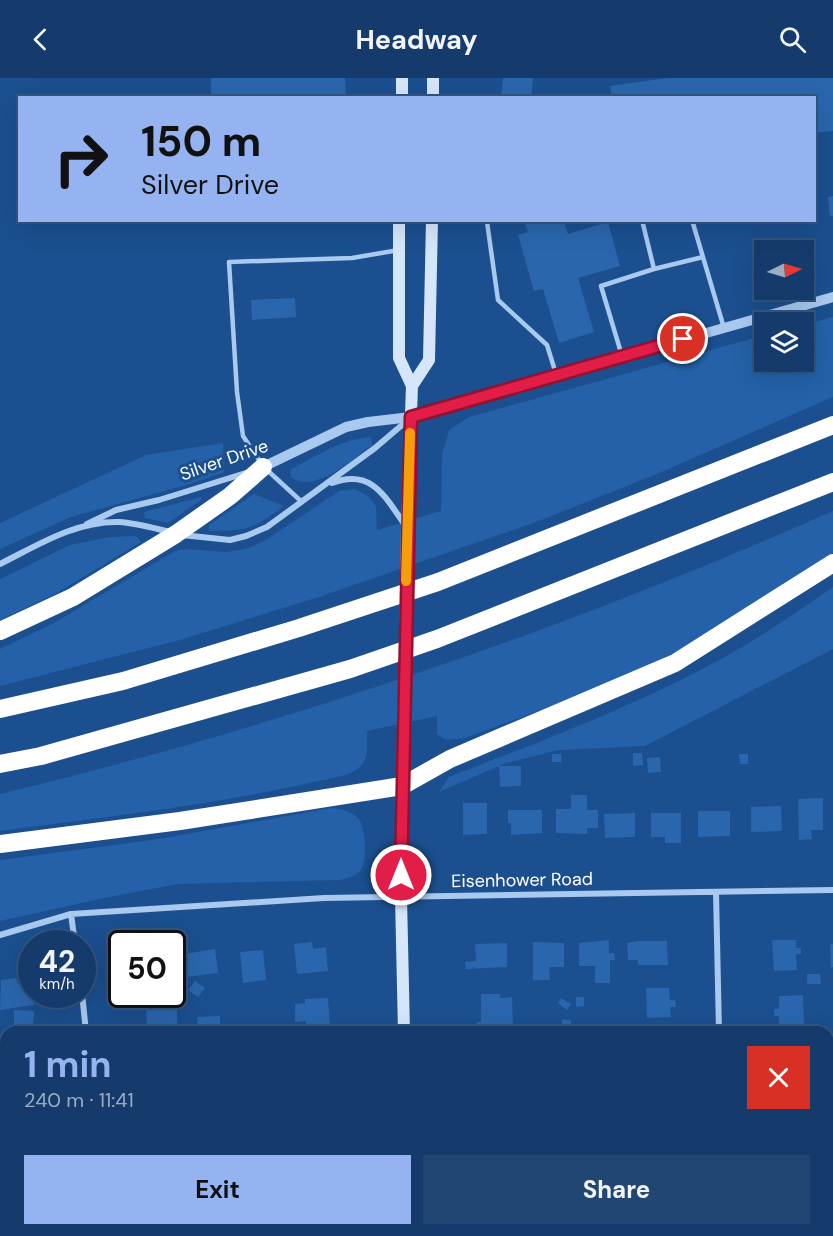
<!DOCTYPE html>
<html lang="en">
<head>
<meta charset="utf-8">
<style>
  :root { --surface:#143b6b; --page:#214673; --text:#f1f3f6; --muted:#9dadc1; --line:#33557e; --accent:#95b2f1 }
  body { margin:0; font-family:"DM Sans",sans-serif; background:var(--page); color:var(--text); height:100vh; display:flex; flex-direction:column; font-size:22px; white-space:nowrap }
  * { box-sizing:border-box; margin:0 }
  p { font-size:20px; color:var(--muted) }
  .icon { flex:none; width:33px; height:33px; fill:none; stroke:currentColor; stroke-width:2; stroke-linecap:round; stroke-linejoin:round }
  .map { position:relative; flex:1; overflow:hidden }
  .drawer { position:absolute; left:0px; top:948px; width:834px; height:210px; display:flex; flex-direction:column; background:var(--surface); border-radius:18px 18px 0 0; box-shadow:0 6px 24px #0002,0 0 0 2px var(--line) }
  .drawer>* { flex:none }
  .top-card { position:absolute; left:18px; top:18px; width:798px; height:126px; border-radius:0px; box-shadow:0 6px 24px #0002,0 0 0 2px var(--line); background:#95b2f1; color:#111; overflow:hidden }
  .needle { width:39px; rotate:85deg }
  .fabs { position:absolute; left:754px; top:162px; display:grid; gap:12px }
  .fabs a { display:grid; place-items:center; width:60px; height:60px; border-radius:0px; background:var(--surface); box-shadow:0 6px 24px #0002,0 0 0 2px var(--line); font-size:30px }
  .speed { position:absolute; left:18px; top:852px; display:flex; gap:12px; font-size:30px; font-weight:700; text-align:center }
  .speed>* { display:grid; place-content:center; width:78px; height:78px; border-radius:50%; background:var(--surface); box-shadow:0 6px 24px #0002,0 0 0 2px var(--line); line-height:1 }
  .speed small { font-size:15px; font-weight:400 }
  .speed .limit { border:3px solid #111; border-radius:9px; background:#fff; color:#111 }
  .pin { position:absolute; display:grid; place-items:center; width:51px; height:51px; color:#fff; margin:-26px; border:3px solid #fff; border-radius:50%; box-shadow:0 2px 6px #0007 }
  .me { position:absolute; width:66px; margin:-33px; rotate:0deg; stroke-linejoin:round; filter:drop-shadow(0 0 4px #0008) }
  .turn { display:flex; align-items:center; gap:21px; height:126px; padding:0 24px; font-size:27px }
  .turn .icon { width:78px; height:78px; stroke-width:2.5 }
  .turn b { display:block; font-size:42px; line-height:51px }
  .round { display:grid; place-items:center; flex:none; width:63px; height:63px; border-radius:0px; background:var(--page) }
  .headline { display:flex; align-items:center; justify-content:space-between; height:102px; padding:0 24px }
  h1 { font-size:36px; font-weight:700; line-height:45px; color:var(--accent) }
  .button { display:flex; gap:12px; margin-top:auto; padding:12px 24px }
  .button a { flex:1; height:69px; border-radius:0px; background:var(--accent); color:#111; font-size:24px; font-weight:700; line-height:69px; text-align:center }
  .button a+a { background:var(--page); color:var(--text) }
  header { display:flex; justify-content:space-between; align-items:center; height:78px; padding:0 24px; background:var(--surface); font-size:27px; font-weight:700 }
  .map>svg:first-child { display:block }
  .green { fill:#2461a8 }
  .building { fill:#2a66ad }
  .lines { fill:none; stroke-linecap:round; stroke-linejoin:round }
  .service { stroke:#a9c9ee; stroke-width:4.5 }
  .minor { stroke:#a9c9ee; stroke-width:6 }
  .tertiary { stroke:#a9c9ee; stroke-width:10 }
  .secondary { stroke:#d6e6fa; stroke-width:12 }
  .motorway { stroke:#fff; stroke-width:18 }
  .secondary-bridge { stroke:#d6e6fa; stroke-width:12 }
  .route-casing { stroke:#92132f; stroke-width:15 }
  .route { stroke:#e11d48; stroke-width:10 }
  .slow { stroke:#f59e0b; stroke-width:10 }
  .labels { text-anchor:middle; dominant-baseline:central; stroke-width:6; stroke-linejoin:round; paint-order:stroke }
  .street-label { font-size:18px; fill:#fff; stroke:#1b4f8f }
</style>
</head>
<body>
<header><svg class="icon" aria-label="back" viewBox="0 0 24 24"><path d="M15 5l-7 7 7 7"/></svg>Headway<svg class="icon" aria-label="search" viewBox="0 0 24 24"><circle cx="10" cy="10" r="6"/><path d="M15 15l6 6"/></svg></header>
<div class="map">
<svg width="833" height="1158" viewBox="0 0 833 1158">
  <rect width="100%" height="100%" fill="#1b4f8f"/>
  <path class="green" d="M833 239V319L657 396 539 443 319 519 180 562 0 608V571L54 545 175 473 188 471 227 474 249 470 266 462 339 413 355 411 368 418 376 428 377 452 441 433 442 377 449 352 469 339 765 257V284H804V247Z
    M371 359 372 367C353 381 314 417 291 399L290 392C316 378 341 361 371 359Z
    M223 365 224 394 197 404 71 439 0 471V445L146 377Z
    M254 416 284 428C253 451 249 453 209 453V447Z
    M201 419V422L168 445 145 440 144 434Z
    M833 433V475C776 514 718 553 657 583 595 614 529 636 465 660L446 662 437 656V638L367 653C367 665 369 679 361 688 349 700 324 701 309 705 207 728 103 739 0 753V716C286 647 564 552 833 433Z
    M136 458 141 464 57 515 0 542V501L70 467 110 459Z
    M833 509V571L645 668 559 672 506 685 439 714 449 699C544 662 641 626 730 576 765 556 799 533 833 509Z
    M331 730C341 731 350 732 358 740 366 749 369 787 358 795 354 799 345 800 340 802L178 806 104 820 0 843V782L159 761Z"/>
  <path class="building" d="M211 0H345L346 20H211Z
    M503 0H533L531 20H501Z
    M667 0H833V53L814 55V20H612L610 8Z
    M833 118V138H830L828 119Z
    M524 142H570V144L565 147 568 156 608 144 620 188 578 200 594 254 559 265 543 211 534 213 518 157 528 154Z
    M295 220 296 239 252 242 251 222Z
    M633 675H642L643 687 633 688Z
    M552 676H561L562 684H552Z
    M739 676H748V686H740Z
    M660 679 661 694 648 695 647 680Z
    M499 688H521V708L500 709Z
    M571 717H587V732H598V750H587V756L556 755V731H571Z
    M823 720V752H811L812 761 799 762 798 721Z
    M463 725H487V756L463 757Z
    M781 728 782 753 751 754V729Z
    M508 732H542V755L511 757V745H508Z
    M698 733H730V758L698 759Z
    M635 735V759L605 760 604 736Z
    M651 735H681V765H665V759H651Z
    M609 862V875H614L615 882H610V905H595V888H579V865Z
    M772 862H796V870H801V876H796L797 892 774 893Z
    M638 863H667L668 887H638V882H628L627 865Z
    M312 864 313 871 326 869 328 893 297 896 294 866Z
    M533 864 564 865V889H549L550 902H533Z
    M507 865V889L466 891 465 884 476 883 475 866Z
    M830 866H833V889L831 890Z
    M215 871 218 895 186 899 184 876Z
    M263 872 266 902 243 905 240 874Z
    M172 875H175L180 907 172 908Z
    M807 896H820L821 906H807Z
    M16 900 18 906 31 904 34 927 0 932 1 902Z
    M195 903 205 910 198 919 188 912Z
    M646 910H669L670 922H675L676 929H670L671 939 647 940Z
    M481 916H500V920L512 919 513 951 477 952V944H481Z
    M803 917 804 948H779V938H774V931H779V918Z
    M576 919H584V928L576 929Z
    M328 920 330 951H306V943L295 944V926L305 925V921Z
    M561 920 571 926 567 932 558 925Z
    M146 931 177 932V954H147Z
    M14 932 34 933 33 951H14Z
    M220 938V954H198L197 939Z
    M562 941 571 942V951H562Z
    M277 946 278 954H256V947Z
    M3 1021H6V1045H3Z
    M0 1064H6V1075H0Z
    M828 1129H833V1145H828Z
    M488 1152H512V1158H488Z
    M607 1152H628V1158H607Z
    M653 1152H677V1158H653Z"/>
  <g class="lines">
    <path class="service" d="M642 142 654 191
      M692 142 724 250
      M487 144 498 222 547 267 556 296
      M622 278 601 208 654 191 703 179
      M261 385 243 358 237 314 229 184 352 180 399 172
      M267 392 302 424"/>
    <path class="minor" d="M332 405C372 390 385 419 405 447
      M87 446 116 432 159 422 249 394
      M182 457 230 462 246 458 267 449 375 370 409 341
      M0 486C38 467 75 443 119 444 136 445 153 450 170 454
      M716 814 719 954
      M71 836 75 866
      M0 857 71 836 324 820 833 812
      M82 915 86 954
      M93 1152V1158
      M725 1152 726 1158"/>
    <path class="tertiary" d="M263 389 346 349 368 344 411 339 833 219"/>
    <path class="secondary" d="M402 20V0
      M433 20V0
      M399 142V280L412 308 407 451
      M412 308 429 282 432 142
      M404 645 401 819 404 954
      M408 1152 409 1158"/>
    <path class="motorway" d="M0 553 73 519 176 456 230 418 263 389
      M0 631 123 603 299 550 438 504 833 347
      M0 686 41 678 350 591 437 561 833 404
      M0 766 180 743 402 708 450 681 675 585 833 485"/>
    <path class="secondary-bridge" d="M404 645 407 451"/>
  </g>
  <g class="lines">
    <defs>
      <path id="route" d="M401 797 411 339 683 261"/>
    </defs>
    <use href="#route" class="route-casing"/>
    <use href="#route" class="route"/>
    <path class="slow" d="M406 503 410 355"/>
  </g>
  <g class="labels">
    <g class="street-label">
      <text transform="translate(224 382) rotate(-19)">Silver Drive</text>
      <text transform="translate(522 802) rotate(-1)">Eisenhower Road</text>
    </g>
  </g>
</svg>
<div class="fabs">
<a><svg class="needle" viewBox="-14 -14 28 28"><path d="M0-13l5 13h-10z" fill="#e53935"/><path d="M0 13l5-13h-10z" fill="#9dadc1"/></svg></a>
<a><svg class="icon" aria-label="layers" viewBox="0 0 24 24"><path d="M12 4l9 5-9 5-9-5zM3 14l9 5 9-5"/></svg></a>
</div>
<div class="speed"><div>42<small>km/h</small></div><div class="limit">50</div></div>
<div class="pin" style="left:683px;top:261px;background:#d93025"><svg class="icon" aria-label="arrive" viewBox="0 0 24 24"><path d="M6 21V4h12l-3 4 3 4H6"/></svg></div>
<svg class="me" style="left:401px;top:797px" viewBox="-20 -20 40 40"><circle r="17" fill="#e11d48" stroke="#fff" stroke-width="3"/><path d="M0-11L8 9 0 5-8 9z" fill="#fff"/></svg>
<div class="top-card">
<div class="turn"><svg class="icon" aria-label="right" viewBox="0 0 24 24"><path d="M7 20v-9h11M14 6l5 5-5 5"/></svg><div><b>150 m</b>Silver Drive</div></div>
</div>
<section class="drawer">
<div class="headline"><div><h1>1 min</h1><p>240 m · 11:41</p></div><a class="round" style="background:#d93025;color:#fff"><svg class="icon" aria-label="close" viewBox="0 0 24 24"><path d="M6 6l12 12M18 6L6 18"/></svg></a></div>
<div class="button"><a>Exit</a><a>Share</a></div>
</section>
</div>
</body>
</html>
